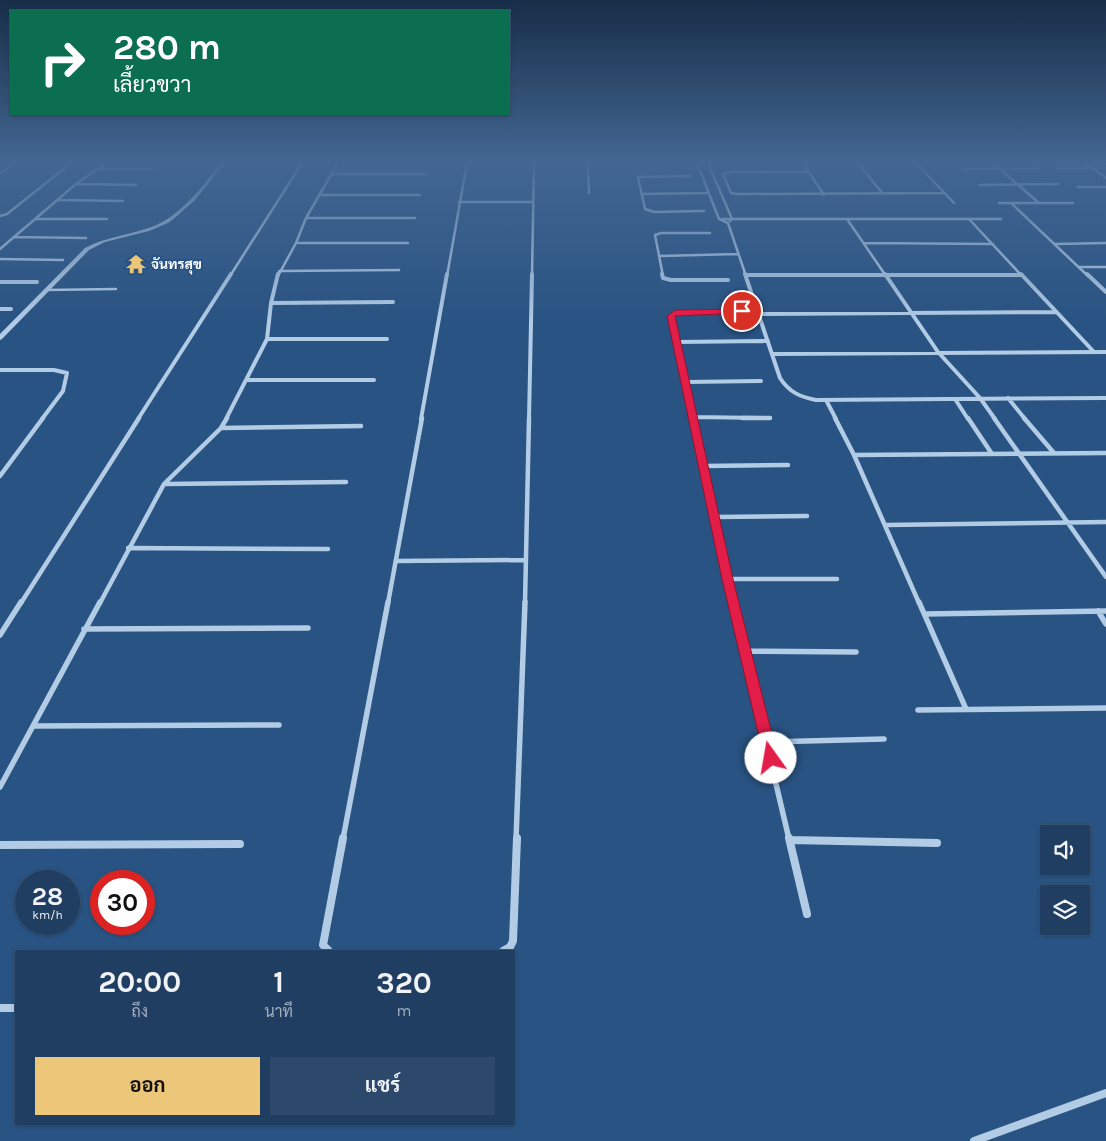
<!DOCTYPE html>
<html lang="th">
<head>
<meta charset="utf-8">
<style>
  :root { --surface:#1f3e62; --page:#2c496b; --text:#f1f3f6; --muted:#a1aebe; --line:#3c5777; --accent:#edc779 }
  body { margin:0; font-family:Karla,Sarabun,sans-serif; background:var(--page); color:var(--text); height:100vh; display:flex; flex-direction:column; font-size:19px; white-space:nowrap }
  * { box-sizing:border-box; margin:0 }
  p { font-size:16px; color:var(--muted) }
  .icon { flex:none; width:28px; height:28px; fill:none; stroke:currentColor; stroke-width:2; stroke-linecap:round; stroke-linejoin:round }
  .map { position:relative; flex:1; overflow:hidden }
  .panel { position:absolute; left:15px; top:950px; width:500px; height:175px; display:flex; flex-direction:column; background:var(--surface); border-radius:0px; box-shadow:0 1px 4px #0004,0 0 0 1px var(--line) }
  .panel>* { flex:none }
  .guide { position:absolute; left:10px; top:10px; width:500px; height:105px; border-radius:0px; box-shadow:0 1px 4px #0004,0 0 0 1px var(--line); background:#0b6e4f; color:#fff; overflow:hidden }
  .controls { position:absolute; left:1040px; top:825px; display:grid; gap:10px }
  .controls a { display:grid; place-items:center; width:50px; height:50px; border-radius:0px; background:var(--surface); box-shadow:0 1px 4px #0004,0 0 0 1px var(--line); font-size:25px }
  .speed { position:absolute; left:15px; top:870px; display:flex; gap:10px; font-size:25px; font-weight:700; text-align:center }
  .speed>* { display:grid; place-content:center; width:65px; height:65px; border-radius:50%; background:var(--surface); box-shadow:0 1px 4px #0004,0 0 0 1px var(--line); line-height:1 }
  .speed small { font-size:12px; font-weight:400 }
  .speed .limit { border:8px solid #d22; background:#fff; color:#111 }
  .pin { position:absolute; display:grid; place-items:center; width:42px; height:42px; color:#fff; margin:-21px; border:2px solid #fff; border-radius:50%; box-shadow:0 1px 5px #0007 }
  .me { position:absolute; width:55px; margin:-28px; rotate:347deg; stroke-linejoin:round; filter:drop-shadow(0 0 4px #0008) }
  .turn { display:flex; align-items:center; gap:18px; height:105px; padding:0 20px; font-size:22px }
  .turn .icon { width:65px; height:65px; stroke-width:2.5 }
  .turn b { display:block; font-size:35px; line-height:42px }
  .eta { display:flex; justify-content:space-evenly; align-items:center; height:85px; text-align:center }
  .eta b { font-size:30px; font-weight:700; line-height:35px }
  .cta { display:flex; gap:10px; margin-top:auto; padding:10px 20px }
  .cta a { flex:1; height:58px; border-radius:0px; background:var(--accent); color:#111; font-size:20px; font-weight:700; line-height:58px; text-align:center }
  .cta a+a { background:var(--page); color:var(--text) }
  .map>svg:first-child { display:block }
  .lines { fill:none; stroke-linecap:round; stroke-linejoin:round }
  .service { stroke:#b2cce6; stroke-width:2.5 }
  .minor-far4 { stroke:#b2cce6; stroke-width:2.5 }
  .minor-far3 { stroke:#b2cce6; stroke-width:4 }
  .minor-far2 { stroke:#b2cce6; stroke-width:4.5 }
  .minor-far1 { stroke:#b2cce6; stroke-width:5.5 }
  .minor { stroke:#b2cce6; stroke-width:8 }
  .tertiary { fill:#b2cce6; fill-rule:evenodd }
  .route { fill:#e11d48; stroke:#92132f }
  .labels { text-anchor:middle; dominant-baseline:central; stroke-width:4; stroke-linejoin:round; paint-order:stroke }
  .far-poi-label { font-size:14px; font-weight:bold; fill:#fff; stroke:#295382; text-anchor:start }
</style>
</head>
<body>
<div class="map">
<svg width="1106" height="1141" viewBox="0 0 1106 1141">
  <rect width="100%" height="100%" fill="#295382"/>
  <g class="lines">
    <path class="service" d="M45 290 116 289"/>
    <path class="minor-far4" d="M588 163 589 193
      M697 163 719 219 728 223 746 276
      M708 163 732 219 730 221
      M803 163 824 195
      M858 163 883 194
      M916 163 954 203
      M993 163 1039 203
      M1086 163 1106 178
      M1056 168H1106
      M99 169H152
      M964 169 1041 168
      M809 172H731L723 174 731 193 738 194 944 193
      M0 174 15 163
      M331 174H426
      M690 176 638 177 645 209 654 212 704 211
      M77 184 136 185
      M979 185 1058 184
      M1078 187H1106
      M641 194 707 193
      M319 195H420
      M58 200 123 201
      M459 202H532
      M999 203H1073
      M1011 203 1088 276
      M0 216 7 214 71 163
      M306 218H415
      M35 219H107
      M722 219H1001
      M847 219 886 276
      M969 219 1022 276
      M14 237 86 238
      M296 243H408
      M864 243 993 244
      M1054 244 1106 243
      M0 249 76 184 106 163
      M659 256 738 254
      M0 259 63 260
      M1079 267H1106
      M279 271 399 270
      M747 275H1022
      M230 276 302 163
      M278 276 296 243 306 218 338 163
      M447 276 467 163
      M532 276 534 163
      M663 276 655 235 661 233H710"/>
    <path class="minor-far3" d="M662 274 663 278 671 280H728
      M745 274 780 378C789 392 800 397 816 400L1106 398
      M885 274 938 352 980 398 995 419
      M1021 274 1094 352
      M1087 274 1106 292
      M747 275H1022
      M0 282H37
      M271 303 393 302
      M0 309H11
      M760 314 1056 312
      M267 339H387
      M677 342 768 341
      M773 354 1106 352
      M0 370H54L67 373 63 391 42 419
      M247 380H374
      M686 382 761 381
      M1008 398 1025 419
      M955 399 968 419
      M826 400 836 419
      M693 417 770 418
      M138 419 231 274
      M226 419 267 339 271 303 278 274
      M421 419 447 274
      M529 419 532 274
      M693 419 671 316 676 312 759 311"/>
    <path class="minor-far2" d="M693 418 734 603
      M742 418H770
      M835 418 854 455 919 603
      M968 418 992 454
      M994 418 1106 577
      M1024 418 1054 453
      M221 428 361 426
      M854 455 1106 453
      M704 466 788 465
      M0 476 43 418
      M165 484 346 482
      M715 517 807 516
      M886 525 1106 522
      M128 548 328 549
      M396 561 526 560
      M728 579H837
      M21 603 139 418
      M100 603 164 484 221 428 227 418
      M388 603 422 418
      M525 603 529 418"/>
    <path class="minor-far1" d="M733 602 789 839
      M919 602 966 709
      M1098 611 1106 624
      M925 614 1106 611
      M84 629 308 628
      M0 635 21 602
      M746 651 856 652
      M918 710 1106 708
      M33 726 279 725
      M767 742 884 739
      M0 787 100 602
      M343 839 388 602
      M516 839 525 602"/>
    <path class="minor" d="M789 838 807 914
      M790 840 937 843
      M0 845 240 844
      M329 951 323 945 343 838
      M503 951 510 947 513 941 517 838
      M0 1008H16
      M974 1141 1106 1093"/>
    <path class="tertiary" d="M221 163H225L195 200 177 216 168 223 149 231 105 242 89 250 2 339 0 340V334L85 248C107 236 132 235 154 226 183 214 202 186 221 163Z"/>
  </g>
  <linearGradient id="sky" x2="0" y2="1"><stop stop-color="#172e48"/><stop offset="0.5" stop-color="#436692"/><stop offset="1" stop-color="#436692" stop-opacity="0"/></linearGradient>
  <rect width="1106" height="323" fill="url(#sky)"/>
  <path class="route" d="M742 309 746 311 745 313 675 316 733 579 778 758 776 763 771 765 766 763 764 758 722 579 667 316 676 310Z"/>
  <defs>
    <symbol id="temple-bare" viewBox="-9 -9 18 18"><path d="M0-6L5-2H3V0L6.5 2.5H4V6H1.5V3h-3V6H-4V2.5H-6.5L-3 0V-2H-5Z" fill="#edc779" stroke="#295382" stroke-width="2.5" paint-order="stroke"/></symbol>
  </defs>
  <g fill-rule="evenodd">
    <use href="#temple-bare" x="122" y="250" width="28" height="28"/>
  </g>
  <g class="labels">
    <g class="far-poi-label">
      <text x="151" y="264">จันทรสุข</text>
    </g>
  </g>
</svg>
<div class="controls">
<a><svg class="icon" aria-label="sound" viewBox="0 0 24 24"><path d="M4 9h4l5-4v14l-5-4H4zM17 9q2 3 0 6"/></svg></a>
<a><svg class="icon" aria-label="layers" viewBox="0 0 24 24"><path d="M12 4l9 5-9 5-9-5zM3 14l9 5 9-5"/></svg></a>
</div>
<div class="speed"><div>28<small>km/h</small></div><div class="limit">30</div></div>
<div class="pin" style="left:742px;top:311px;background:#d93025"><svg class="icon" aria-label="arrive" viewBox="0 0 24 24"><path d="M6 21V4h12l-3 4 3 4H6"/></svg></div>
<svg class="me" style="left:771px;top:758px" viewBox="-20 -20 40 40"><circle r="19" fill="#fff"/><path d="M0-13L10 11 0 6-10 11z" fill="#e11d48"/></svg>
<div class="guide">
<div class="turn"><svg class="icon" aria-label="right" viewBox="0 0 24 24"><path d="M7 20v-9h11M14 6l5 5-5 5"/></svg><div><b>280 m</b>เลี้ยวขวา</div></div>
</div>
<section class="panel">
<div class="eta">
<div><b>20:00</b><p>ถึง</p></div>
<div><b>1</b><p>นาที</p></div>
<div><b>320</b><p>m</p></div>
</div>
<div class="cta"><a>ออก</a><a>แชร์</a></div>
</section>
</div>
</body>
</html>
